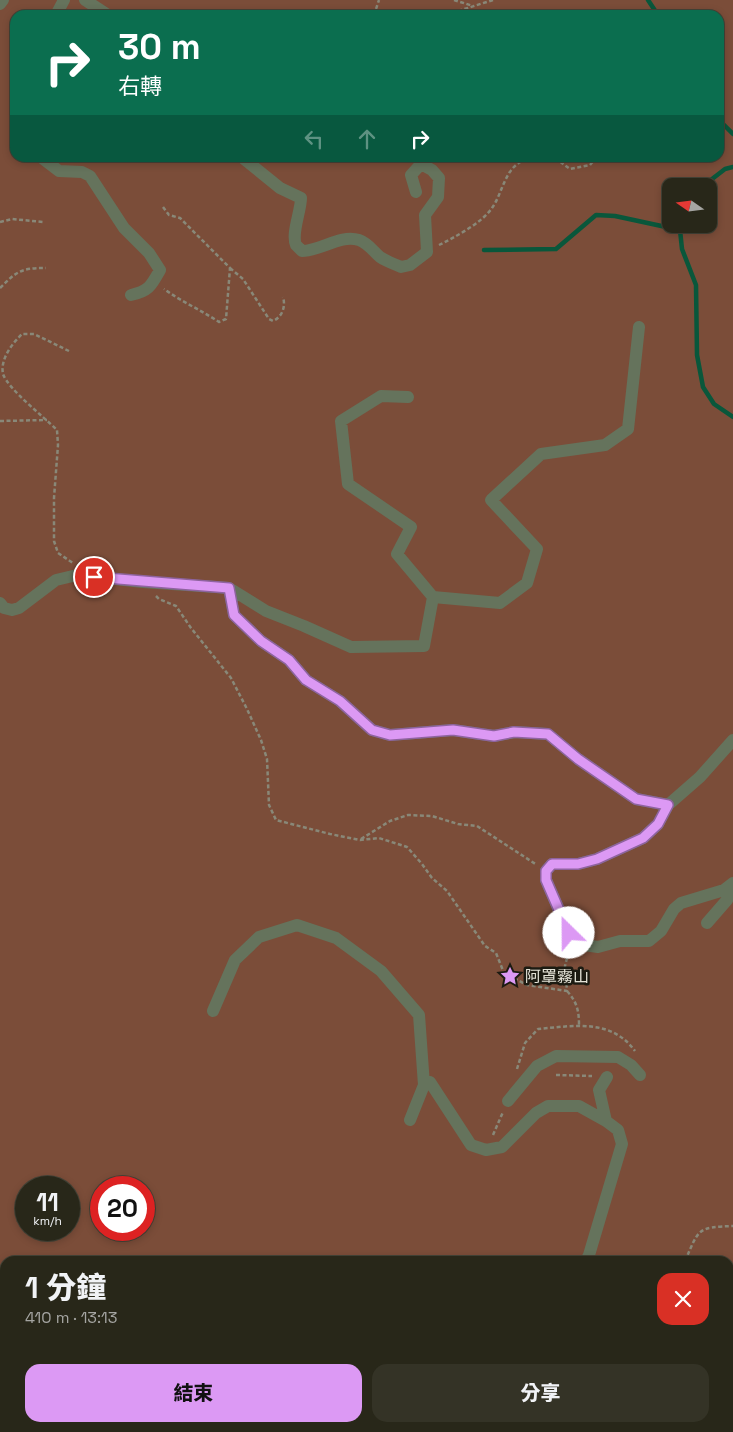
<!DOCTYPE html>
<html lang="zh-TW">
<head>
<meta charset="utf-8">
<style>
  :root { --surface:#282719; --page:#343326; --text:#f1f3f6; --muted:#a5a5a2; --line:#444438; --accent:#dc99f4 }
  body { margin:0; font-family:"Space Grotesk","Noto Sans TC",sans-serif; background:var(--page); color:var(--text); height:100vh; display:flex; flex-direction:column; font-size:19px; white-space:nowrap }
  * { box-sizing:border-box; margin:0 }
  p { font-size:16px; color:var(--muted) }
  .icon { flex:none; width:28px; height:28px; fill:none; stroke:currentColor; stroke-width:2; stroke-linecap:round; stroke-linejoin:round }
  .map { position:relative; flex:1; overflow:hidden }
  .drawer { position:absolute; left:0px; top:1256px; width:734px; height:176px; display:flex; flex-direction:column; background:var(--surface); border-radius:15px 15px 0 0; box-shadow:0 2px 8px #0003,0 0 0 1px var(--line) }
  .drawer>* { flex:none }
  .hud { position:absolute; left:10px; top:10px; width:714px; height:152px; border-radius:15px; box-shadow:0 2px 8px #0003,0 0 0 1px var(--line); background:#0b6e4f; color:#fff; overflow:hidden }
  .needle { width:32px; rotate:284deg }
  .controls { position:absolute; left:662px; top:178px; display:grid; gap:10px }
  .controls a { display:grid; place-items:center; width:55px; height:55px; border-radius:10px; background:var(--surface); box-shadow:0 2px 8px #0003,0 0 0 1px var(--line); font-size:25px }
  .speed { position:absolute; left:15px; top:1176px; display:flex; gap:10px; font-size:25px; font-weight:700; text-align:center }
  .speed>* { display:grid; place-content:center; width:65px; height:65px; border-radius:50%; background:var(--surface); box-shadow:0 2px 8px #0003,0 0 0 1px var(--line); line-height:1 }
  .speed small { font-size:12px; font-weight:400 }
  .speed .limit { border:8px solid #d22; background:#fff; color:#111 }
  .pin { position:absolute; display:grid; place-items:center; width:42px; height:42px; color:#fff; margin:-21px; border:2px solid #fff; border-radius:50%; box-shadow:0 1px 5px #0007 }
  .me { position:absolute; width:55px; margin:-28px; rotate:337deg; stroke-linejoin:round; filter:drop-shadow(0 0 4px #0008) }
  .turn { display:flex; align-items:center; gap:18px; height:105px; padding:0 25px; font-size:22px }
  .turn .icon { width:65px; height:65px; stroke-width:2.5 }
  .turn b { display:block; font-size:35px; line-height:42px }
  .lanes { display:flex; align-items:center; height:48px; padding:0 25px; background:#0003; justify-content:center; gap:25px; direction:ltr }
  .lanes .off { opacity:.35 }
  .round { display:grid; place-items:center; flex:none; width:52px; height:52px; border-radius:15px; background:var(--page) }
  .summary { display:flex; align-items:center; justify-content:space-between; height:85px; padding:0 25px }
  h1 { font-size:30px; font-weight:800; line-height:38px }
  .cta { display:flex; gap:10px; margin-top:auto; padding:10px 25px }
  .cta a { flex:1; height:58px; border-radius:15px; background:var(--accent); color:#111; font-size:20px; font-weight:800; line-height:58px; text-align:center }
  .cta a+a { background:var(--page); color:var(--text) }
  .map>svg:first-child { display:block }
  .green { fill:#7b4d39; fill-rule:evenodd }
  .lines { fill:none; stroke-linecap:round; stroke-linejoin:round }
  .stream { stroke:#09573b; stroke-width:4.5 }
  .path { stroke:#898878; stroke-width:2.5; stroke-dasharray:4 2.5; stroke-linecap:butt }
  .minor { stroke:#65735c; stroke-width:12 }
  .route-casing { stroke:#8f639f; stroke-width:12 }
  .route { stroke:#dc99f4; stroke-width:9 }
  .labels { text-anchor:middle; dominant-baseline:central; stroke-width:5; stroke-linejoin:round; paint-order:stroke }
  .poi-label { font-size:16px; fill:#e4e3d7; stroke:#1c1b12; text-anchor:start }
</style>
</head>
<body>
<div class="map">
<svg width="733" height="1432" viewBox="0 0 733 1432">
  <rect width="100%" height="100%" fill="#353421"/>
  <path class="green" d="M0 0H733V1432H0ZM15 15H719V158H15ZM671 186H709V224H671ZM26 1188H69V1230H26ZM101 1188H144V1230H101ZM5 1261H729V1428H5Z"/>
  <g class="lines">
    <path class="stream" d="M648 0 658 15
      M719 120 733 134
      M703 186 725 169 733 167
      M683 224 680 230 682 249 696 285 697 355 703 387 714 404 733 417
      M484 250 556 249 596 215 615 216 680 230"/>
    <path class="path" d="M454 0 473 6
      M374 15 379 0
      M454 15 455 12 493 0
      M555 158 570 169 590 165 596 158
      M163 207 169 215 180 218 230 268 226 319 219 322C201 310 182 302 164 289
      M0 222 12 219 43 222
      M439 245C455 237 482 223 492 208 503 193 505 165 526 160 535 157 545 158 553 158
      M230 268 243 279 269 319 273 321C282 317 286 307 283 297
      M0 288C17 271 21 268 46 268
      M69 351 34 334H22C12 344 0 359 3 374 8 389 44 417 57 430L58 445 54 498V541L58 553 73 563
      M0 421 47 420
      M156 596 159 599 176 606 191 628 231 678 247 709 261 740 267 759 269 805 276 820 330 834 360 840 379 838 407 847 422 864 432 878 447 891 485 946 496 953 504 973 527 985 567 991 565 966 568 954
      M361 839 390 821 408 815 432 816 458 824 477 826 537 865
      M567 991C577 1002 579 1011 579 1025
      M517 1069 525 1043 538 1029C573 1026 611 1018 635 1051
      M556 1075 592 1076
      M493 1135 503 1112
      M685 1261C699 1229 697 1227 733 1226"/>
    <path class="minor" d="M85 0 108 15
      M0 4 3 0
      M56 15 64 0
      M42 158 59 171 82 172 90 176 124 228 149 253 160 270C151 286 149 291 131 295
      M243 158 280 188 301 198C301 211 291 234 296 245 298 247 300 249 302 251 321 251 340 234 359 240 368 243 373 251 380 257 386 261 394 264 401 267L410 265 427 252 425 215 438 197 439 178 432 170 421 164 411 175 416 192
      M229 588 234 615 261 641 289 660 306 680 340 701 372 730 390 735 453 730 494 736 515 732 548 734 578 759 636 799 668 805 700 777 733 740
      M433 597 500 603 527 583 537 549 491 500 541 454 605 445 628 429 639 327
      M0 603 4 608 12 610 19 608 56 580 77 575 143 582 229 588 266 611 304 626 351 647 424 646 433 597 397 554 411 527 348 484 341 421 381 396 408 397
      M668 805 658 824 643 838 597 859 578 864H552L546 871V880L569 933 577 944 598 947 620 941H649L661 931 674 909 681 903 724 890 733 883
      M707 923 727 900 733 888
      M213 1011 235 960 259 937 297 925 336 938 381 971 419 1015 424 1085
      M508 1101 537 1066 556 1056 618 1057 631 1065 640 1075
      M410 1120 424 1085 430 1082 471 1145 486 1150 502 1147 536 1113 548 1106H579L606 1121 618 1130 622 1144 589 1255 586 1261
      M606 1121 599 1090 607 1077
      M0 1325 5 1322
      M194 1428V1432
      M496 1428 504 1429 506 1432
      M364 1432 368 1428
      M482 1432 483 1429 492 1428"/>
  </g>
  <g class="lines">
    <defs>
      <path id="route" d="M94 577 229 588 234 615 261 641 289 660 306 680 340 701 372 730 390 735 453 730 494 736 514 732 548 734 578 759 636 799 668 805 658 824 643 838 597 859 578 864H552L546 871V880L569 933"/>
    </defs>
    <use href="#route" class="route-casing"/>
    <use href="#route" class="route"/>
  </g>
  <defs>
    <symbol id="sight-bare" viewBox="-9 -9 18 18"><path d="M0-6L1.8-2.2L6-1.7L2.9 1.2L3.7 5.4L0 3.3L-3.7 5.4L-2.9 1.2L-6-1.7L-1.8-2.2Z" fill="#dc99f4" stroke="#1c1b12" stroke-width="2.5" paint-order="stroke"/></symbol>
  </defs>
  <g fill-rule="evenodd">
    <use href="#sight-bare" x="496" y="962" width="28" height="28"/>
  </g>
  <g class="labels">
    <g class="poi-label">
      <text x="525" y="976">阿罩霧山</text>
    </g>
  </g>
</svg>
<div class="controls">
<a><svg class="needle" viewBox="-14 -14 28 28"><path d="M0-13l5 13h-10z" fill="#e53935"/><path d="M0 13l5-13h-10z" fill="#a5a5a2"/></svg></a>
</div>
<div class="speed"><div>11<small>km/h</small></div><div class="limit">20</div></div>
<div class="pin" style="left:94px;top:577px;background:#d93025"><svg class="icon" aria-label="arrive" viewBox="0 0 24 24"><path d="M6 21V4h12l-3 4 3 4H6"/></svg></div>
<svg class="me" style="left:569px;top:933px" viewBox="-20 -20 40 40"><circle r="19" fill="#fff"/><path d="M0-13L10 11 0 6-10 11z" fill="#dc99f4"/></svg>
<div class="hud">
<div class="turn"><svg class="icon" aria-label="right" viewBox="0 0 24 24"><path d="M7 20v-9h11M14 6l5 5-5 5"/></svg><div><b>30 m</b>右轉</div></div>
<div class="lanes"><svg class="icon off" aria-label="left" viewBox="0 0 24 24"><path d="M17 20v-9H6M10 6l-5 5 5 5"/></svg><svg class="icon off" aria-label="ahead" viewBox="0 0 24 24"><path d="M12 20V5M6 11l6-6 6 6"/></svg><svg class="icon" aria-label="right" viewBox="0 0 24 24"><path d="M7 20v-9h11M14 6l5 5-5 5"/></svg></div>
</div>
<section class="drawer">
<div class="summary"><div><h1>1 分鐘</h1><p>410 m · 13:13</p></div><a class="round" style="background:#d93025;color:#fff"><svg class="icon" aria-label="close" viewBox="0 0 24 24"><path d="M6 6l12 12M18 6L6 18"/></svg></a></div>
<div class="cta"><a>結束</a><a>分享</a></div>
</section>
</div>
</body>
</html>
